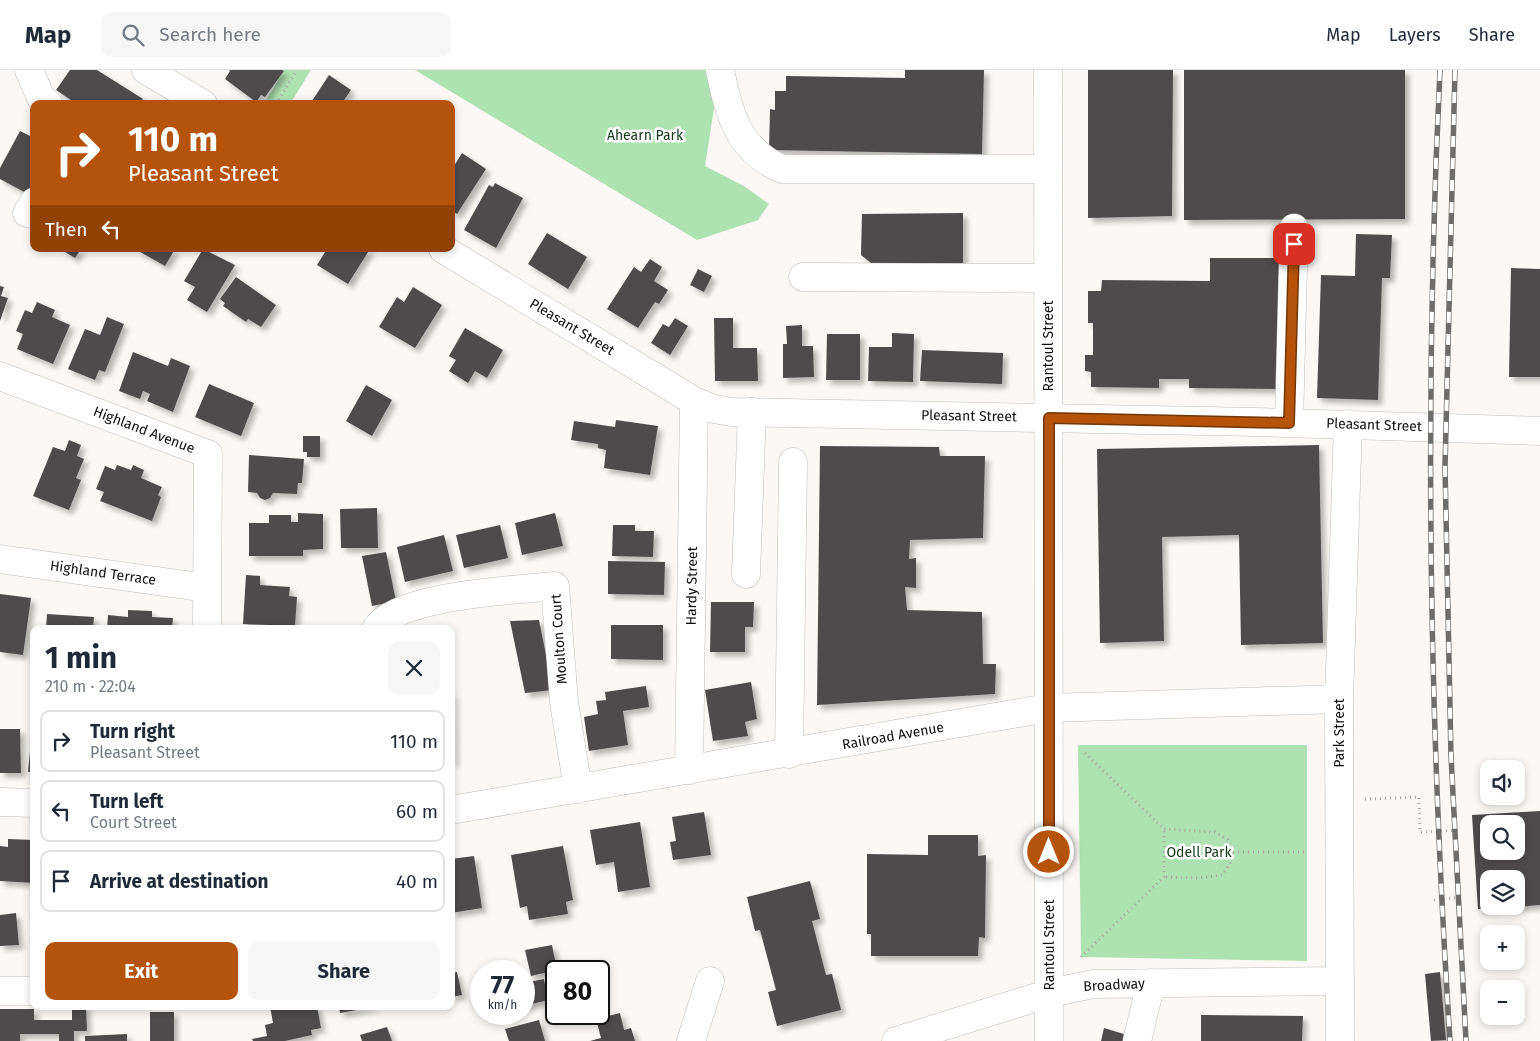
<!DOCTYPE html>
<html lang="en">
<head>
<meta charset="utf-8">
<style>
  :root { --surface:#fff; --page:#f6f6f7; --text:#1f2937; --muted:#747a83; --line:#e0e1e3; --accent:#b45309 }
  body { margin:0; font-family:"Fira Sans",sans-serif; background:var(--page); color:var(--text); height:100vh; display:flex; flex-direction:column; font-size:19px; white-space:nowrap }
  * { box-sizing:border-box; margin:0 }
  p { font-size:16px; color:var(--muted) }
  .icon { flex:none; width:28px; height:28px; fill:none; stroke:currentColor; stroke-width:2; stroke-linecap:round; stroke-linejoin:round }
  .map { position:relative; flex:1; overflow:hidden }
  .side { position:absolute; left:30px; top:555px; width:425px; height:385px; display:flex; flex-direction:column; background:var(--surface); border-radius:10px; box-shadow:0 2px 8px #0003 }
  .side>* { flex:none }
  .guide { position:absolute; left:30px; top:30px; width:425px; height:152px; border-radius:10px; box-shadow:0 2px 8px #0003; background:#b45309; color:#fff; overflow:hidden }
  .buttons { position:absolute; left:1480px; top:690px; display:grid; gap:10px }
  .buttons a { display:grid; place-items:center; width:45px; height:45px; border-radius:10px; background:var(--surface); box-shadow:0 2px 8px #0003; font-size:25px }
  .speed { position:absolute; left:470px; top:890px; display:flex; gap:10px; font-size:25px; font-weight:700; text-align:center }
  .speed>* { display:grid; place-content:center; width:65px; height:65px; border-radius:50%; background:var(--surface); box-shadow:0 2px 8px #0003; line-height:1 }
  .speed small { font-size:12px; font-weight:400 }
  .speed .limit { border:2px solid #111; border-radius:8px; background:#fff; color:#111 }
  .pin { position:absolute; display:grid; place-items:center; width:42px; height:42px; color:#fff; margin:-21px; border-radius:10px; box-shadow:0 2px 8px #0006 }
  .me { position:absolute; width:55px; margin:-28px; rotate:0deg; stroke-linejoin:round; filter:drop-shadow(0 0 4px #0008) }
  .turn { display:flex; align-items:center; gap:18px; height:105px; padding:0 15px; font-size:22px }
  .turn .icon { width:65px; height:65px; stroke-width:2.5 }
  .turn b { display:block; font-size:35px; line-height:42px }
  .then { display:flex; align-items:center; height:48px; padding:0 15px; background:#0003; gap:10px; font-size:19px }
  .round { display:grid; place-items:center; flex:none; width:52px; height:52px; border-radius:10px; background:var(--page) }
  .head { display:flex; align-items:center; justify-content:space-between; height:85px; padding:0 15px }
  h1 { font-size:30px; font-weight:700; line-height:38px }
  .button { display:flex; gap:10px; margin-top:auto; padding:10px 15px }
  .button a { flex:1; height:58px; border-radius:10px; background:var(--accent); color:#fff; font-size:20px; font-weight:700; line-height:58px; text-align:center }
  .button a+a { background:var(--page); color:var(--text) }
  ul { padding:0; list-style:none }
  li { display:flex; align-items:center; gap:15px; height:62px; margin:0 10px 8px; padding:0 5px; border:2px solid var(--line); border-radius:10px }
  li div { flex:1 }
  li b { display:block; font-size:19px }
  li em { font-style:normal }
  header { display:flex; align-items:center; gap:30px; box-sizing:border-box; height:70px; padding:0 25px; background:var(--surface); border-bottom:1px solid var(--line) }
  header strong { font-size:24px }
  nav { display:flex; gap:28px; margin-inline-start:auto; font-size:18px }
  .search { width:350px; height:45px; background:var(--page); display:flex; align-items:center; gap:12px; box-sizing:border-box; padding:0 18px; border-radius:10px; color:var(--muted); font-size:19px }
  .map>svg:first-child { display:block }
  .green { fill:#afe2b2 }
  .building { fill:#4f4c4e; fill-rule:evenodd; filter:url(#shadow) }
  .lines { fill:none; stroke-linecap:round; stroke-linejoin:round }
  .minor-casing { stroke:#bfbdba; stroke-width:29 }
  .highway-casing { stroke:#bfbdba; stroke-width:29 }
  .path { stroke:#a7a5a3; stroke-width:3; stroke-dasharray:1 4; stroke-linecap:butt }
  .minor { stroke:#fff; stroke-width:28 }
  .highway { stroke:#fff; stroke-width:28 }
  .rail-casing { stroke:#6f6d6b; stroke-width:5.5 }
  .rail { stroke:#fff; stroke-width:4; stroke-dasharray:11; stroke-linecap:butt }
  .route-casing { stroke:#753606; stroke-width:12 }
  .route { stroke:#b45309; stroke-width:9 }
  .labels { text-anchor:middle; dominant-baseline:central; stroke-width:5; stroke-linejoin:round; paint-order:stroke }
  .park-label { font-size:14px; fill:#0f3a16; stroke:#fff }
  .street-label { font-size:14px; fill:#0f0e0d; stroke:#fff }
</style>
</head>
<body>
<header>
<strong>Map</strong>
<div class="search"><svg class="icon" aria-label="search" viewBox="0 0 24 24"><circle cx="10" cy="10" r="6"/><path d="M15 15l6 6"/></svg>Search here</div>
<nav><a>Map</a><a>Layers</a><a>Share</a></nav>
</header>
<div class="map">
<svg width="1540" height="971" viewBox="0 0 1540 971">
  <defs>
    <filter id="shadow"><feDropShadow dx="4.5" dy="4.5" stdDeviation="2.5" flood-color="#0004"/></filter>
  </defs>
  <rect width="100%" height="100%" fill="#fbf8f5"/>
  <path class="green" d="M284 0H311L290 34H264Z
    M415 0H720L705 96 744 116 769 134 758 150 697 170Z
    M1078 675H1307V891L1081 887Z"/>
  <path class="building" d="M70 0H97L143 29 140 34H77L56 20Z
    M229 0H282L284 1 265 27 261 25 256 32 225 9 230 1Z
    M905 0H984L982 84 769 80 770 39 775 40V21H786V6L905 8Z
    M1088 0H1173L1172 146 1088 148Z
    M1184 0H1405V149L1184 150Z
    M329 5 351 20 342 33 344 34H310Z
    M20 61 34 68V113L28 124 0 109V98Z
    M462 83 486 99 457 144 451 140V94L454 96Z
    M495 113 523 128 496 178 464 160 489 115 493 117Z
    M963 143V193H871L861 185 862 144Z
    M547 163 587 187 568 219 528 194Z
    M1356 164 1392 165 1390 208H1382L1378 330 1317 328 1321 205 1355 206Z
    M60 179H81L75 188Z
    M135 179H175L165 196Z
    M203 179 235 195 207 242 187 230 195 217 184 211Z
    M327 179H370L348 214 317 195Z
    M1210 188H1280L1279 319 1189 318V309H1159V318L1091 317V302L1085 301V285H1093V253H1088V221H1101L1102 210 1210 211Z
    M650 189 662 197 654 211 668 220 659 234 655 232 638 258 607 239 634 197 641 202Z
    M1511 198 1540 199V307H1509Z
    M698 199 712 206 704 222 690 215Z
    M236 207 276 235 261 257 248 249 246 252 223 236 225 233 220 229Z
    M0 216 4 217 1 226 8 228 0 251Z
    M413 217 442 235 415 278 379 257 397 227 404 232Z
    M37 232 55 240 52 247 70 255 53 294 17 279 23 264 16 261 25 240 32 243Z
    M107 247 124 254 105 302 99 300 95 310 68 299 85 259 100 265Z
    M675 248 688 256 670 285 651 273 663 254 669 257Z
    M714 248H733V278H757L758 311H715Z
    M802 255V276H813L814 307 783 308V274H787L786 256Z
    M465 258 503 280 487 308 475 301 468 313 449 301 456 290 449 286Z
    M892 263 914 264 913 312 868 311 869 277H892Z
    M827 264H860V310H826Z
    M922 280 1003 283 1002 314 920 311Z
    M133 282 168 296 171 288 190 296 173 342 147 331 150 324 143 321 140 329 119 321Z
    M209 314 254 333 241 366 195 347Z
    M366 315 392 330 372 366 346 351Z
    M616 350 658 356 650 405 604 398 606 380 598 378V374L571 370 574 351 615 357Z
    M303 366H320V387H307V382H303Z
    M69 370 81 375 77 386 84 389 76 408 81 410 69 440 33 426 53 377 65 381Z
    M1319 375 1323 573 1241 575 1239 465 1162 467 1164 571 1100 573 1097 379Z
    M820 376 939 377 940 386H985L983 468 910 470 909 489 916 488V518L905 517 907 540 982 542 983 594H996L995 624 817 635Z
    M249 385 304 389 302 413H298L297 424 273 423 270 428 265 430 260 428 257 423 248 422Z
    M117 395 131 400 133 395 144 400 141 408 162 417 158 425 161 427 152 451 100 431 104 422 96 419 105 396 115 400Z
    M377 438 378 478H341L340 439Z
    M298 443 323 444V479L303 480V486H249V453H269V445H291V452H298Z
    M555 443 563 476 522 485 515 453Z
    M500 455 508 488 464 498 456 465Z
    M613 455H635V461H654L653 487 612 486Z
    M444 465 453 501 405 512 397 477Z
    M386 482 396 531 372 536 362 486Z
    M608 491 665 492 664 525 608 524Z
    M246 505 260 506V515L290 517 289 526 297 527 295 556 243 554Z
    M0 524 31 528 23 585 0 582Z
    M711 532H754L753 557H745V582H710Z
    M128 540 152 541V547L173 548 172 559H107L108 545 128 547Z
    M47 544 94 547 93 559H46Z
    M539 550 553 620 525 623 510 551Z
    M611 555H663V590L611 589Z
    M751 612 757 649 745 652 748 666 713 671 705 620Z
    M646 616 649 637 623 641 628 675 589 681 584 647 598 644 596 631 606 630 605 622Z
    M451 623H453L454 692H451Z
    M0 659H20L21 703H0Z
    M32 660H34V702H28Z
    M1540 741V835L1516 837V809H1489V836L1498 838 1478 839 1472 745ZM1489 754H1516V781H1489Z
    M704 742 711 785 673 790 670 772 676 771 672 747Z
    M640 752 650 817 618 822 614 792 596 795 590 760Z
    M928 765H978V786L986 785 985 868 979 867 978 886H871V864H867V784L928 785Z
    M8 769 34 770V813L0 811V776L8 777Z
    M563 776 573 830 566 832 568 844 529 850 527 836 520 838 511 785Z
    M474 786 482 838 451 843V789Z
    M810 811 820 849 812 851 826 905 832 904 841 940 777 956 768 922 776 920 760 860 755 861 747 827Z
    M16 843 19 875 0 876V845Z
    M552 875 557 900 531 906 525 880Z
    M457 902 462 925 451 927V903Z
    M1440 902 1446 970 1431 971 1425 904Z
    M544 909 548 930 524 936V913Z
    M72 936H86L87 961H74V971H59V964H20V971H0V939H34V950H72Z
    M270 936H317L321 958 311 960 312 965 285 971H253L252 969 267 966 265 955 273 953Z
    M339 936H373V937L340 943Z
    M150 942H174V971H150Z
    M620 943 624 960 631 958 635 971H590L601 968 596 949Z
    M1201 945 1303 946 1302 971H1201Z
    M539 950 545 971H509L505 959Z
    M387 957 392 971H362L360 965Z
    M1104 958 1127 965 1126 971H1101Z
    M127 964V971H85V966Z"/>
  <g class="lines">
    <defs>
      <path id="minor" d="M29 0 41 28 48 34
        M146 0 203 34
        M720 0C729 44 738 80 782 99H1048
        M27 143 34 132
        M443 179 694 331 714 339 732 342 1257 352 1540 361
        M803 207 1048 208
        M0 306 208 384 207 559
        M1289 353 1294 158
        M0 489 207 518
        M746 504 752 342
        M376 559C397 525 516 520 555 516L564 632 578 719
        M789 684 793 392
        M689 700 694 331
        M0 732 34 733
        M451 740 1048 638 1339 629
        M0 921H34
        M691 971 710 911
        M896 971 1050 923 1093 914 1340 911
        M1137 971 1151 913
        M1340 971 1339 629 1348 354"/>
      <path id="highway" d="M1048 0 1049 971"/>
    </defs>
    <use href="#minor" class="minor-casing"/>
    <use href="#highway" class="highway-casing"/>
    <path class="path" d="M276 34 297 0
      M1085 683 1164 759 1215 762 1228 770 1233 782 1230 794 1222 805 1199 808 1164 807
      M1365 729 1419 727 1420 762 1460 760
      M1233 782H1306
      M1434 830 1463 827
      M1081 887 1164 807V759"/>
    <use href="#minor" class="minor"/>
    <use href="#highway" class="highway"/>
    <defs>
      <path id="rail" d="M1440 0C1424 324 1429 648 1450 971
        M1455 0 1445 397 1451 686 1466 971"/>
    </defs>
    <use href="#rail" class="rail-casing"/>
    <use href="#rail" class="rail"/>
  </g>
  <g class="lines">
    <defs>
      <path id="route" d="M1049 782V348L1289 353 1294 174"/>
    </defs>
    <use href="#route" class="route-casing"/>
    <use href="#route" class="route"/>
  </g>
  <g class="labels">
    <g class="park-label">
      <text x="645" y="65">Ahearn Park</text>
      <text x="1199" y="782">Odell Park</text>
    </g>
    <g class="street-label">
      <text transform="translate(572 257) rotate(31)">Pleasant Street</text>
      <text transform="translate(1048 276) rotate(-90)">Rantoul Street</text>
      <text transform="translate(969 346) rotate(1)">Pleasant Street</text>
      <text transform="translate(1374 355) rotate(2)">Pleasant Street</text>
      <text transform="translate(144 360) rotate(21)">Highland Avenue</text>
      <text transform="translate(103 503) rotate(8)">Highland Terrace</text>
      <text transform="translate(692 516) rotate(-89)">Hardy Street</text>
      <text transform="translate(559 569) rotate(-94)">Moulton Court</text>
      <text transform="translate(1339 663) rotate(-90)">Park Street</text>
      <text transform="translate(893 666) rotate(-10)">Railroad Avenue</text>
      <text transform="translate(1049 875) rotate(-90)">Rantoul Street</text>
      <text transform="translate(1114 915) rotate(-3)">Broadway</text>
    </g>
  </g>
</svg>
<div class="buttons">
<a><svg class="icon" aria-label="sound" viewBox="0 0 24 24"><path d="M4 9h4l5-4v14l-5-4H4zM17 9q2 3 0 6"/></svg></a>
<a><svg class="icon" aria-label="search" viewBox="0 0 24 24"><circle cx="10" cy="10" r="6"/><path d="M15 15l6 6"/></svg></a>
<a><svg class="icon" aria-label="layers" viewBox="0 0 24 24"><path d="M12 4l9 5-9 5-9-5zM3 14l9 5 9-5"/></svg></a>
<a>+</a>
<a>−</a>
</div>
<div class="speed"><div>77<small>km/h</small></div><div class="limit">80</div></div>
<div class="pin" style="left:1294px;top:174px;background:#d93025"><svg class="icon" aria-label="arrive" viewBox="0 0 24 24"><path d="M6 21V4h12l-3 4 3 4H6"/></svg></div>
<svg class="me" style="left:1049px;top:782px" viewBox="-20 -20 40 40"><circle r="17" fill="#b45309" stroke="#fff" stroke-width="3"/><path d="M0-11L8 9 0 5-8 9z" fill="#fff"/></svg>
<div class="guide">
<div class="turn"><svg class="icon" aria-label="right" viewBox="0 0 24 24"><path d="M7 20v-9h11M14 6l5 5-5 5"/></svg><div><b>110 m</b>Pleasant Street</div></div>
<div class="then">Then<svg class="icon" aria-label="left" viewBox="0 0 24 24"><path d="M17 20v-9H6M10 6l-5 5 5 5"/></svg></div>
</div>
<section class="side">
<div class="head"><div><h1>1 min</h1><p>210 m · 22:04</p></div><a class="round"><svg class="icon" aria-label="close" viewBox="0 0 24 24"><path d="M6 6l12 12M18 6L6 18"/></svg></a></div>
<ul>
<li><svg class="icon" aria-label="right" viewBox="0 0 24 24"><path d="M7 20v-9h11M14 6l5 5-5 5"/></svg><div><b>Turn right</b><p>Pleasant Street</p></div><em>110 m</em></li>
<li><svg class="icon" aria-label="left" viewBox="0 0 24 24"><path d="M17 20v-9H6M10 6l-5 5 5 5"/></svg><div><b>Turn left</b><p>Court Street</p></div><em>60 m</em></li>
<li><svg class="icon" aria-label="arrive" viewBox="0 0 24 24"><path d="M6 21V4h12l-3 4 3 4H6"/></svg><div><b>Arrive at destination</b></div><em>40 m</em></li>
</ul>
<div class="button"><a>Exit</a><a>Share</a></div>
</section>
</div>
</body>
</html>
